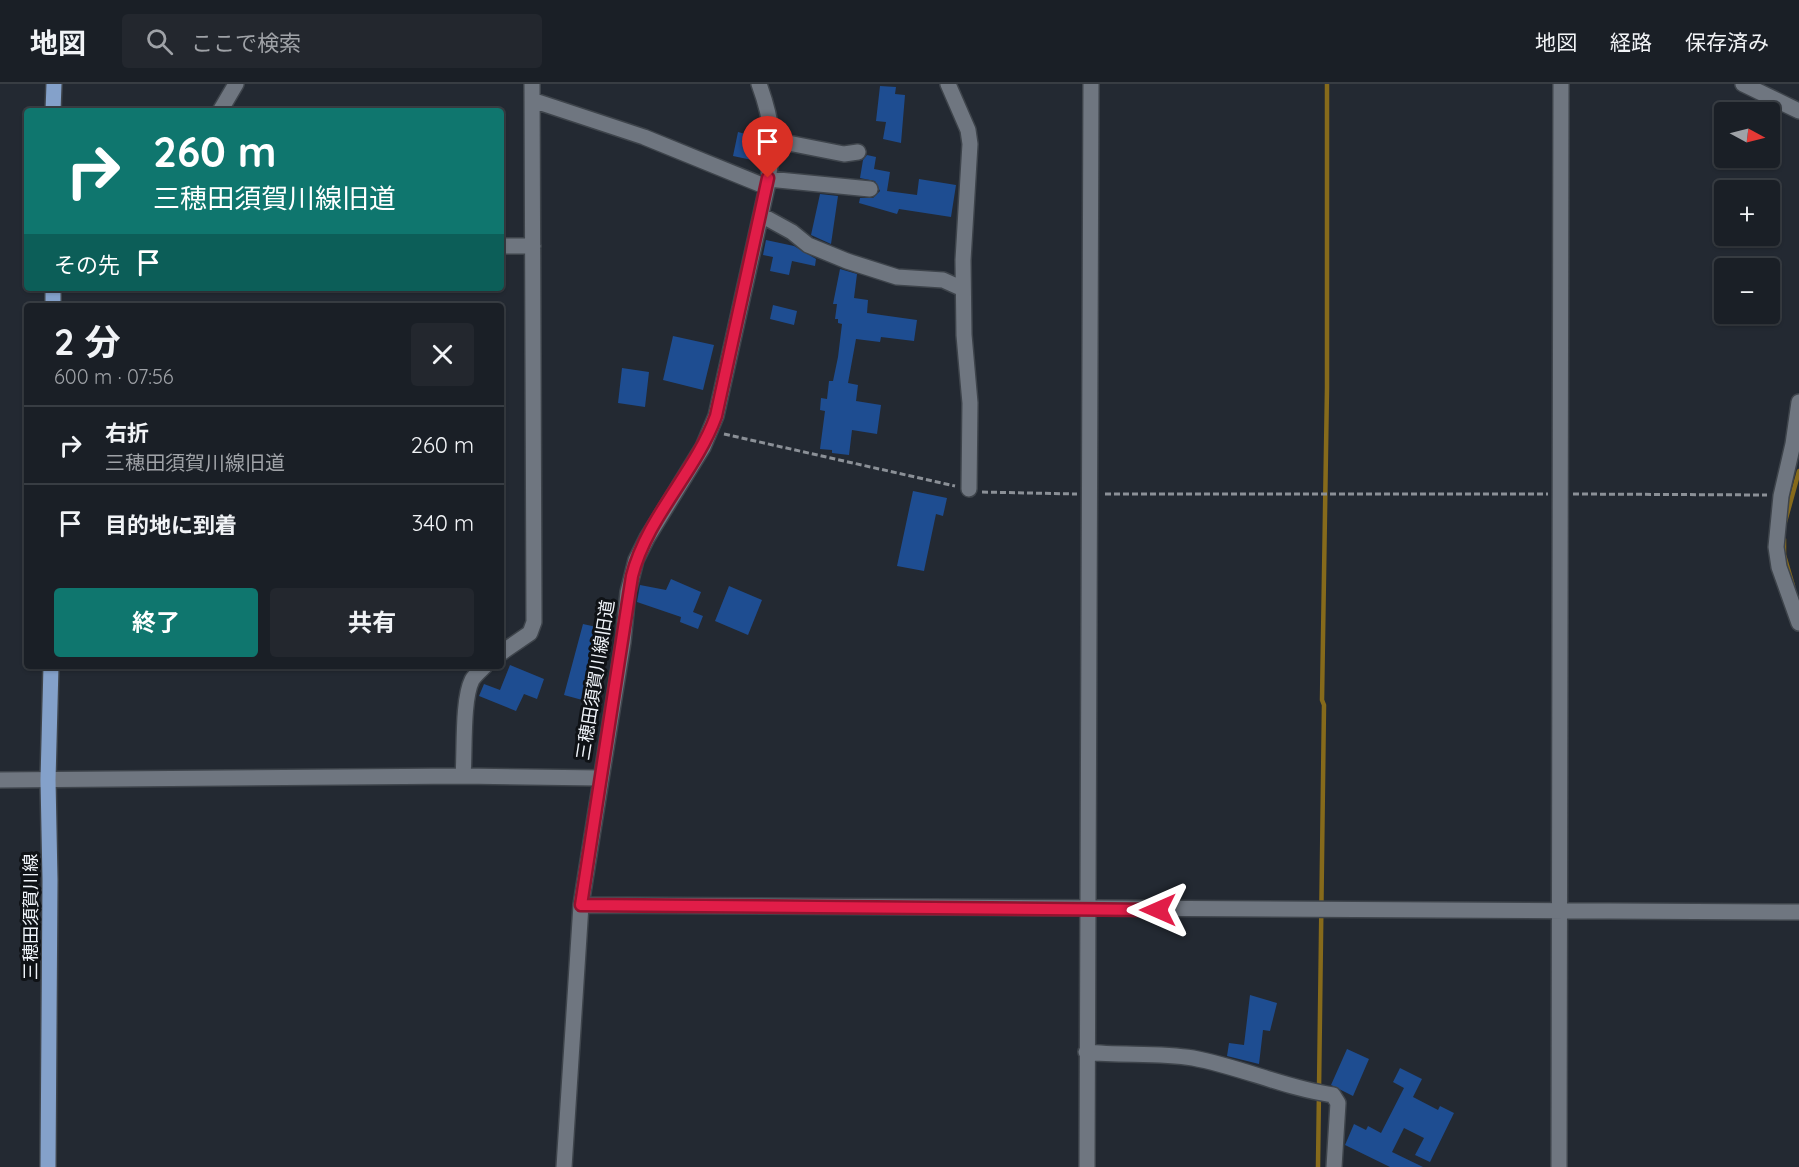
<!DOCTYPE html>
<html lang="ja">
<head>
<meta charset="utf-8">
<style>
  :root { --surface:#1a1f26; --page:#23272e; --text:#f1f3f6; --muted:#9fa2a7; --line:#383d43; --accent:#0f766e }
  body { margin:0; font-family:Quicksand,"Noto Sans JP",sans-serif; background:var(--page); color:var(--text); height:100vh; display:flex; flex-direction:column; font-size:22px; white-space:nowrap }
  * { box-sizing:border-box; margin:0 }
  p { font-size:20px; color:var(--muted) }
  .icon { flex:none; width:33px; height:33px; fill:none; stroke:currentColor; stroke-width:2; stroke-linecap:round; stroke-linejoin:round }
  .map { position:relative; flex:1; overflow:hidden }
  .details { position:absolute; left:24px; top:219px; width:480px; height:366px; display:flex; flex-direction:column; background:var(--surface); border-radius:6px; box-shadow:0 2px 4px #0004,0 0 0 2px var(--line) }
  .details>* { flex:none }
  .hud { position:absolute; left:24px; top:24px; width:480px; height:183px; border-radius:6px; box-shadow:0 2px 4px #0004,0 0 0 2px var(--line); background:#0f766e; color:#fff; overflow:hidden }
  .needle { width:39px; rotate:97deg }
  .fabs { position:absolute; left:1714px; top:18px; display:grid; gap:12px }
  .fabs a { display:grid; place-items:center; width:66px; height:66px; border-radius:6px; background:var(--surface); box-shadow:0 2px 4px #0004,0 0 0 2px var(--line); font-size:30px }
  .pin { position:absolute; display:grid; place-items:center; width:51px; height:51px; color:#fff; margin:-62px -26px; border-radius:50% 50% 50% 0; rotate:-45deg; box-shadow:0 0 6px #0007 }
  .pin .icon { rotate:45deg }
  .me { position:absolute; width:66px; margin:-33px; rotate:270deg; stroke-linejoin:round; filter:drop-shadow(0 0 4px #0008) }
  .turn { display:flex; align-items:center; gap:21px; height:126px; padding:0 30px; font-size:27px }
  .turn .icon { width:78px; height:78px; stroke-width:2.5 }
  .turn b { display:block; font-size:42px; line-height:51px }
  .then { display:flex; align-items:center; height:57px; padding:0 30px; background:#0003; gap:12px; font-size:22px }
  .round { display:grid; place-items:center; flex:none; width:63px; height:63px; border-radius:6px; background:var(--page) }
  .head { display:flex; align-items:center; justify-content:space-between; height:102px; padding:0 30px }
  h1 { font-size:36px; font-weight:700; line-height:45px }
  .action { display:flex; gap:12px; margin-top:auto; padding:12px 30px }
  .action a { flex:1; height:69px; border-radius:6px; background:var(--accent); color:#fff; font-size:24px; font-weight:700; line-height:69px; text-align:center }
  .action a+a { background:var(--page); color:var(--text) }
  ul { padding:0; list-style:none }
  li { display:flex; align-items:center; gap:18px; height:78px; padding:0 30px; border-top:2px solid var(--line) }
  li div { flex:1 }
  li b { display:block; font-size:22px }
  li em { font-style:normal }
  header { display:flex; align-items:center; gap:36px; box-sizing:border-box; height:84px; padding:0 30px; background:var(--surface); border-bottom:2px solid var(--line) }
  header strong { font-size:28px }
  nav { display:flex; gap:33px; margin-inline-start:auto; font-size:21px }
  .search { width:420px; height:54px; background:var(--page); display:flex; align-items:center; gap:15px; box-sizing:border-box; padding:0 21px; border-radius:6px; color:var(--muted); font-size:22px }
  .map>svg:first-child { display:block }
  .lines { fill:none; stroke-linecap:round; stroke-linejoin:round }
  .stream { stroke:#866a1b; stroke-width:4.5 }
  .building { fill:#1e4d91 }
  .minor-casing { stroke:#3e444b; stroke-width:18 }
  .major-casing { stroke:#3e444b; stroke-width:18 }
  .path { stroke:#8b9097; stroke-width:3; stroke-dasharray:6 3; stroke-linecap:butt }
  .minor { stroke:#6f7680; stroke-width:15 }
  .major { stroke:#84a1ca; stroke-width:15 }
  .route-casing { stroke:#92132f; stroke-width:15 }
  .route { stroke:#e11d48; stroke-width:10 }
  .labels { text-anchor:middle; dominant-baseline:central; stroke-width:6; stroke-linejoin:round; paint-order:stroke }
  .street-label { font-size:18px; fill:#f0f4fa; stroke:#0f1216 }
</style>
</head>
<body>
<header>
<strong>地図</strong>
<div class="search"><svg class="icon" aria-label="search" viewBox="0 0 24 24"><circle cx="10" cy="10" r="6"/><path d="M15 15l6 6"/></svg>ここで検索</div>
<nav><a>地図</a><a>経路</a><a>保存済み</a></nav>
</header>
<div class="map">
<svg width="1799" height="1083" viewBox="0 0 1799 1083">
  <rect width="100%" height="100%" fill="#232932"/>
  <g class="lines">
    <path class="stream" d="M1785 438 1799 387
      M1784 455V471L1793 502
      M1318 1083 1324 621 1322 616 1327 304V0"/>
  </g>
  <path class="building" d="M880 2 896 3 895 10 905 11 901 59 883 55 886 38 876 37Z
    M738 48 757 53 752 76 733 72Z
    M867 71 876 73 874 85 890 88 887 107 917 111 919 95 956 101 951 133 899 125 897 130 859 119 860 114H873L880 107 875 97 860 94 863 76Z
    M820 110 838 112 831 160 811 151Z
    M766 156 794 162 816 175 815 182 792 177 789 191 770 187 773 173 763 171Z
    M840 185 857 190 854 214 868 216 867 229 917 236 914 257 881 253 880 258 856 255 848 299 858 301 856 317 881 321 877 350 852 346 849 371 832 369V366L820 365 825 327 820 326 821 314 827 315 829 297H833L838 273 842 240 838 239V235H835L837 220H833Z
    M773 221 797 227 794 241 770 235Z
    M673 252 714 261 703 306 663 296Z
    M622 284 649 288 645 323 618 319Z
    M913 407 947 414 943 432 936 430 924 487 897 482Z
    M671 495 701 508 693 528 703 532 698 545 680 538 681 533 637 518 640 501 666 506Z
    M729 502 762 516 748 551 715 537Z
    M583 540 601 544 595 565 599 566 586 617 564 611Z
    M510 581 544 595 537 615 524 610 516 627 479 612 484 600 500 606Z
    M1250 911 1277 919 1270 947 1263 946 1259 980 1227 972 1229 959 1244 961Z
    M1347 965 1369 975 1353 1012 1331 1001Z
    M1400 984 1422 995 1413 1013 1438 1026 1440 1022 1454 1029 1430 1078 1415 1071 1424 1054 1404 1044 1392 1068 1423 1083H1390L1345 1061 1354 1040 1366 1046 1368 1042 1381 1049 1404 1004 1393 998Z"/>
  <g class="lines">
    <defs>
      <path id="minor" d="M948 0 968 46 970 60 963 176 964 251 970 319 969 405
        M1743 0 1799 27
        M532 16 644 53 767 103
        M220 27 236 0
        M773 56 844 70 858 68
        M768 95 870 105
        M761 131 792 148 808 161 847 177 897 193 943 196 963 205
        M501 162H533
        M1799 318 1793 360 1781 412 1776 463 1779 483 1799 539
        M501 569 530 549 534 538 532 0
        M463 692C465 668 462 616 472 596 475 591 481 586 485 582
        M0 696 463 692 600 694
        M581 821 1799 828
        M1086 968C1122 972 1158 968 1193 974 1241 983 1285 1004 1333 1011L1338 1019 1334 1083
        M564 1083 581 821 623 558 628 508 636 476 647 454 703 363 716 332 767 103C774 60 774 41 759 0
        M1087 1083 1091 0
        M1559 1083 1561 0"/>
      <path id="major" d="M53 27 54 0
        M53 222V204
        M48 1083 50 796 48 696 51 582"/>
    </defs>
    <use href="#minor" class="minor-casing"/>
    <use href="#major" class="major-casing"/>
    <path class="path" d="M724 350 955 402
      M982 408 1077 410
      M1105 410H1548
      M1573 410 1767 411"/>
    <use href="#minor" class="minor"/>
    <use href="#major" class="major"/>
  </g>
  <g class="lines">
    <defs>
      <path id="route" d="M768 94 716 332C695 389 647 433 632 492L581 821 1158 826"/>
    </defs>
    <use href="#route" class="route-casing"/>
    <use href="#route" class="route"/>
  </g>
  <g class="labels">
    <g class="street-label">
      <text transform="translate(595 596) rotate(-81)">三穂田須賀川線旧道</text>
      <text transform="translate(30 833) rotate(-90)">三穂田須賀川線</text>
    </g>
  </g>
</svg>
<div class="fabs">
<a><svg class="needle" viewBox="-14 -14 28 28"><path d="M0-13l5 13h-10z" fill="#e53935"/><path d="M0 13l5-13h-10z" fill="#9fa2a7"/></svg></a>
<a>+</a>
<a>−</a>
</div>
<div class="pin" style="left:768px;top:94px;background:#d93025"><svg class="icon" aria-label="arrive" viewBox="0 0 24 24"><path d="M6 21V4h12l-3 4 3 4H6"/></svg></div>
<svg class="me" style="left:1158px;top:826px" viewBox="-20 -20 40 40"><path d="M0-17L14 15 0 8-14 15z" fill="#e11d48" stroke="#fff" stroke-width="4"/></svg>
<div class="hud">
<div class="turn"><svg class="icon" aria-label="right" viewBox="0 0 24 24"><path d="M7 20v-9h11M14 6l5 5-5 5"/></svg><div><b>260 m</b>三穂田須賀川線旧道</div></div>
<div class="then">その先<svg class="icon" aria-label="arrive" viewBox="0 0 24 24"><path d="M6 21V4h12l-3 4 3 4H6"/></svg></div>
</div>
<section class="details">
<div class="head"><div><h1>2 分</h1><p>600 m · 07:56</p></div><a class="round"><svg class="icon" aria-label="close" viewBox="0 0 24 24"><path d="M6 6l12 12M18 6L6 18"/></svg></a></div>
<ul>
<li><svg class="icon" aria-label="right" viewBox="0 0 24 24"><path d="M7 20v-9h11M14 6l5 5-5 5"/></svg><div><b>右折</b><p>三穂田須賀川線旧道</p></div><em>260 m</em></li>
<li><svg class="icon" aria-label="arrive" viewBox="0 0 24 24"><path d="M6 21V4h12l-3 4 3 4H6"/></svg><div><b>目的地に到着</b></div><em>340 m</em></li>
</ul>
<div class="action"><a>終了</a><a>共有</a></div>
</section>
</div>
</body>
</html>
